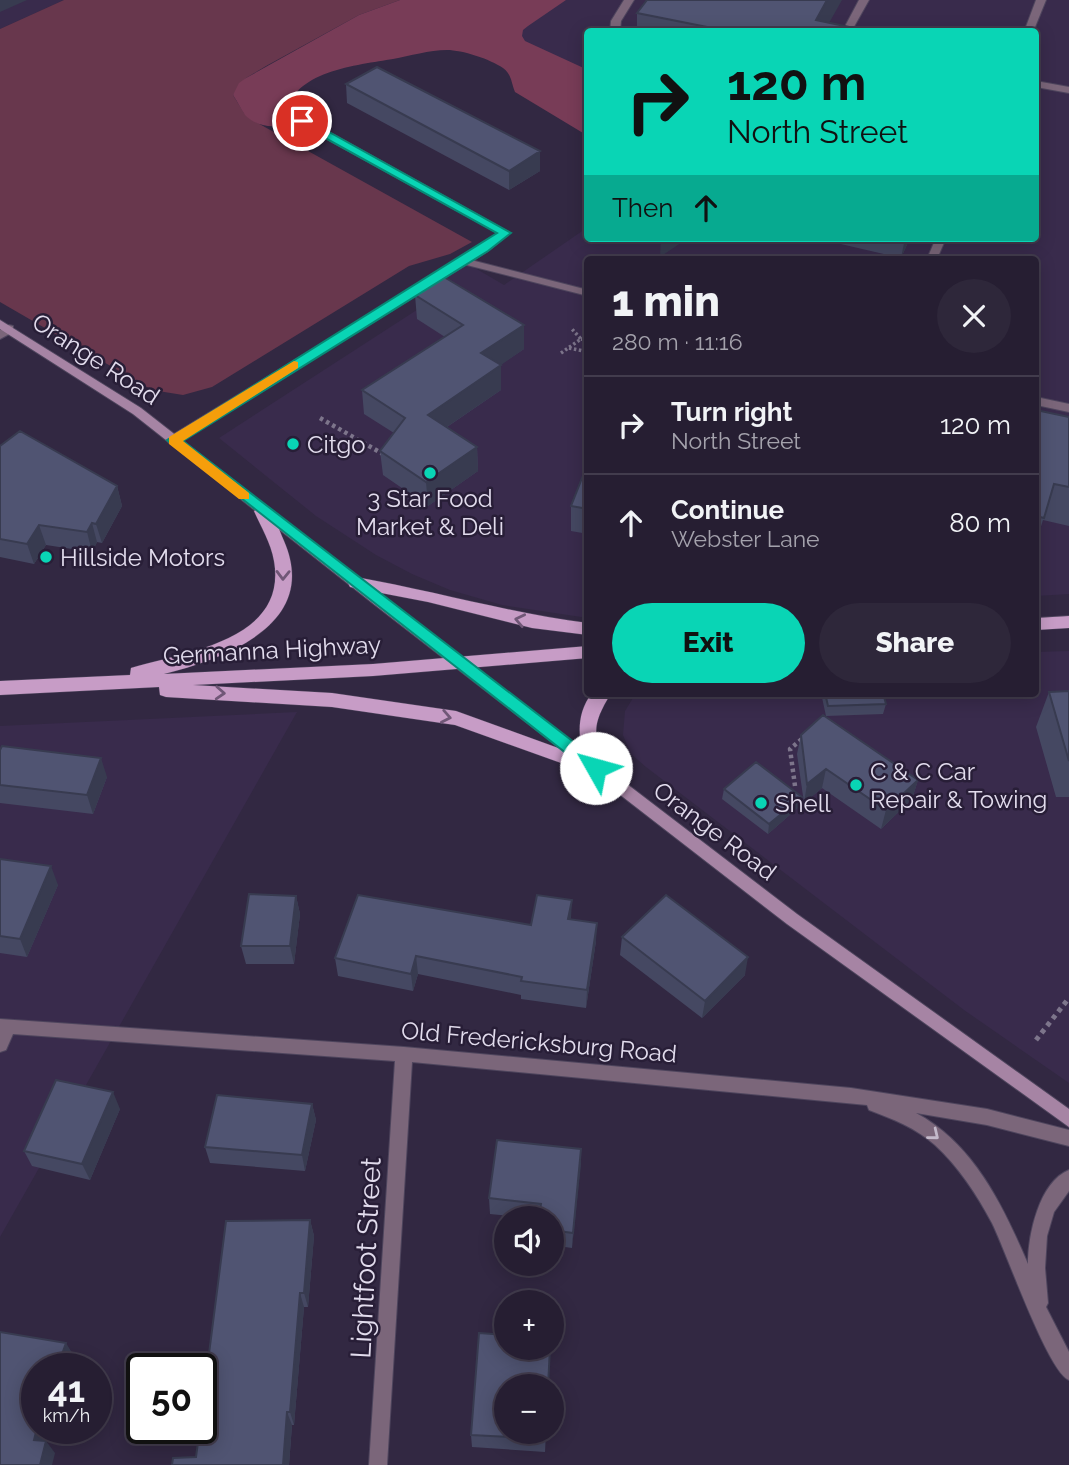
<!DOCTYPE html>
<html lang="en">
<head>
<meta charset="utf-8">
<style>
  :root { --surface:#261e32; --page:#2e273a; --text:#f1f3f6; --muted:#a4a2ac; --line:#423c4d; --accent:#09d5b5 }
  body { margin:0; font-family:Raleway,sans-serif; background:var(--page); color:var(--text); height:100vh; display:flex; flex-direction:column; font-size:26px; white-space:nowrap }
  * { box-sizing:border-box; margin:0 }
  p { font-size:23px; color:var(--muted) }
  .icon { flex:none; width:38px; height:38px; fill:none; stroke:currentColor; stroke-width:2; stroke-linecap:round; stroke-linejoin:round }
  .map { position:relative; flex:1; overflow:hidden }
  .panel { position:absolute; left:584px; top:256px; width:455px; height:441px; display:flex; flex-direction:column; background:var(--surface); border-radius:7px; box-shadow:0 4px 18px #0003,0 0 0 2px var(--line) }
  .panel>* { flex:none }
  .hud { position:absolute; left:584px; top:28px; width:455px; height:214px; border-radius:7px; box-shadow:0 4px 18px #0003,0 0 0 2px var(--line); background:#09d5b5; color:#111; overflow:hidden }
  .buttons { position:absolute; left:494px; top:1206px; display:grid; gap:14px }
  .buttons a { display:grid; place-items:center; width:70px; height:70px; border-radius:50%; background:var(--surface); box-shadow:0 4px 18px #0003,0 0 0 2px var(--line); font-size:35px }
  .speed { position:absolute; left:21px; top:1353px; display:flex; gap:14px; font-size:35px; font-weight:700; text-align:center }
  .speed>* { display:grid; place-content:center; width:91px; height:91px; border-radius:50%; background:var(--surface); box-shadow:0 4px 18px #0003,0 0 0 2px var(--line); line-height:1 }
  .speed small { font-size:18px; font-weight:400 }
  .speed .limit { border:4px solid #111; border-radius:10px; background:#fff; color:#111 }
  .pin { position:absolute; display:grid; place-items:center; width:60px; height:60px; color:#fff; margin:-30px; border:4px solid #fff; border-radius:50%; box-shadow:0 2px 7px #0007 }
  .me { position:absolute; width:77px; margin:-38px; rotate:308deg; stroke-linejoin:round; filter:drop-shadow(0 0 5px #0008) }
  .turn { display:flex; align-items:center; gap:24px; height:147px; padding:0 28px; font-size:32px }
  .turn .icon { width:91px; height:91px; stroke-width:2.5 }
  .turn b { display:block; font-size:49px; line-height:60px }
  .then { display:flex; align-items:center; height:66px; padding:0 28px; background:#0003; gap:14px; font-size:26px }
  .round { display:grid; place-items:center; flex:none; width:74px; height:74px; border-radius:37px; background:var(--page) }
  .headline { display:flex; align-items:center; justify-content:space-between; height:119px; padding:0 28px }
  h1 { font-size:42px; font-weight:800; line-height:52px }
  .action { display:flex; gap:14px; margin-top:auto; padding:14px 28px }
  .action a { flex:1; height:80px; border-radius:42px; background:var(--accent); color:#111; font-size:28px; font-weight:800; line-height:80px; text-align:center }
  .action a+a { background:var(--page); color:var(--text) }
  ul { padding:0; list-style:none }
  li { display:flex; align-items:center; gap:21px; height:98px; padding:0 28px; border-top:2px solid var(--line) }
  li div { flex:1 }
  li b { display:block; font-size:26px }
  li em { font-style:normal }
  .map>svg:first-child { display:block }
  .built { fill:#392b4c }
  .green { fill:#68374d }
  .forest { fill:#783c57 }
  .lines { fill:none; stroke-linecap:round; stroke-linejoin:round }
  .lane-casing { stroke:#4e455d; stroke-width:2 }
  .street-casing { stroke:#4e455d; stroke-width:2 }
  .secondary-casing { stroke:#4e455d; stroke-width:2 }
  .primary-casing { stroke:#4e455d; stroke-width:1 }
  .path-far2 { stroke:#7d758b; stroke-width:3.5; stroke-dasharray:2.5 2.5; stroke-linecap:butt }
  .path-far1 { stroke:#7d758b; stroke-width:4.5; stroke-dasharray:3.5 3.5; stroke-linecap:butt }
  .path { stroke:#7d758b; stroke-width:5; stroke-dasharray:4.5 4.5; stroke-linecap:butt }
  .lane { fill:#7b667a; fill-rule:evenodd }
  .street { fill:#7b667a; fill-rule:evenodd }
  .secondary { fill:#a684a4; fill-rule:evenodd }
  .primary { fill:#c79cc6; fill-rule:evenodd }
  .wall { fill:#454862 }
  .shaded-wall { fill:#383b50 }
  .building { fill:#505472; stroke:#383b50; stroke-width:2 }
  .oneway { stroke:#705777 }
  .oneway2 { stroke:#c3b9ca }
  .route { fill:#09d5b5; stroke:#068a76; stroke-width:2 }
  .slow { fill:#f59e0b }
  .poi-dot { fill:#09d5b5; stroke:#281e37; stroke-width:2.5 }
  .labels { text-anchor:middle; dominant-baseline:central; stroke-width:5; stroke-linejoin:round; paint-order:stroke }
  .street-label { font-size:24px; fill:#e2dced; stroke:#281e37 }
  .poi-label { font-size:24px; fill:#e2dced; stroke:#281e37; text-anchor:start }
  .near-street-label { font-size:28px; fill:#e2dced; stroke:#281e37 }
</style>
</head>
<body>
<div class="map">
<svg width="1069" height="1465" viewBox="0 0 1069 1465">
  <rect width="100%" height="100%" fill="#322842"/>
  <path class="built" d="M0 0H64L0 29Z
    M405 0H1069V594L1036 596V259H588V618L502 605 450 590 412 574 376 555 316 516 219 438 443 293 428 282 463 261 504 285 588 227V238H1036V32H588V102Z
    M1069 651V1083L964 1010 646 767 631 754 623 735 625 711 636 693H1036V652Z
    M297 712 0 1237V726Z"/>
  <path class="green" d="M64 0H400L359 15 266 66 246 78 233 95 244 113 252 120 472 242 450 254 409 266 212 387 183 395 152 390 0 302V29Z"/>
  <path class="forest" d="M400 0H566L528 26 523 30 522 36 525 41 588 70V136L515 92C511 82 512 75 503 68 490 59 462 50 447 50 429 50 410 56 393 59 358 65 282 72 288 122 276 130 255 126 245 115 241 109 237 101 233 95L239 83 246 78 359 15Z"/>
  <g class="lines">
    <defs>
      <path id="lane" d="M624 0H634L621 21 620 32H610L611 21Z
        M859 0H869L851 32H842Z
        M1036 0H1046L1033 32H1024Z
        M1036 81 1069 87V93L1036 87Z
        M936 238H946L937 259H927Z
        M463 258 588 290V296L459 263V259Z
        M1036 397 1069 404V412L1036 405Z"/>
      <path id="street" d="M298 119H306L510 233 488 251 177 443H169L167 440 169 437 480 247 498 233 298 123Z
        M9 325 13 326V332L0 339V330Z
        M0 1019 404 1047 851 1088 987 1109 1069 1130V1146L987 1125 916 1113C974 1144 1003 1206 1028 1264 1028 1235 1039 1182 1069 1170V1191L1054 1212 1047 1236 1045 1268 1048 1303 1046 1307 1069 1352V1380C1048 1372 1006 1251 992 1223 977 1195 959 1167 935 1145 916 1128 893 1119 869 1110L867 1105 412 1062 387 1465H369L395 1061 13 1034 6 1050 0 1052Z"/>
      <path id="secondary" d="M0 320 141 408 385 599 797 914 1069 1109V1127L787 924 375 605 133 414 0 329Z"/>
      <path id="primary" d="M262 506C273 509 279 530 284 541 320 624 226 658 164 674L373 664 588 646V658L373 676 193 685 332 693 456 711 583 757C578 733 577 713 592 693H611C591 727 594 730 604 768L601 773H589L455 725 332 707 166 697 160 695 159 687 0 695V681L130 675 131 668C184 652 288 641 274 561 271 543 261 527 254 511Z
        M356 577C434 591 510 613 588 623V635L532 628 428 602 350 587 348 583 350 579Z
        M1069 616V628L1036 630V618Z"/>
    </defs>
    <use href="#lane" class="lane-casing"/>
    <use href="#street" class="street-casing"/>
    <use href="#secondary" class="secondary-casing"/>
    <use href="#primary" class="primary-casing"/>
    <path class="path-far2" d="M581 339 588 341
      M569 348 588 352
      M561 353 581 339 571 328"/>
    <path class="path-far1" d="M320 418 383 454
      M795 786 790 749 803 738"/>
    <path class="path" d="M1036 1040 1069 998"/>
    <use href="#lane" class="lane"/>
    <use href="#street" class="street"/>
    <use href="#secondary" class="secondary"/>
    <use href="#primary" class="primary"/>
  </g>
  <path class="wall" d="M637 13 829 23 873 32H637Z
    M346 84 540 151V171L509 190 347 103Z
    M815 238H910L901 258Z
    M415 295 524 325V349L500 365 501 390 447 427 477 447 478 471 428 506 383 475 380 451 394 433 364 414 362 390 445 337 417 319Z
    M1036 410 1069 417V526L1043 520 1036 542Z
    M0 446 117 486 122 506 102 543 97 542 92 552 46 545 34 564 0 557Z
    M588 463V534L571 531V506Z
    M1069 691V797H1056L1036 727 1049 692Z
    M821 693H883L886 704 883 714 826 716Z
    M801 735 918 780 912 799 881 829 822 788 804 803 797 754Z
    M0 750 107 777 93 814 0 803Z
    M724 789 802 797 800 806 768 834 722 799Z
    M0 859 58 885 27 957 0 953Z
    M296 896 300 914 294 964H246L241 946Z
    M571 919 596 941 586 1008 521 999V995L418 974 413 991 338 976 335 958Z
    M622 937 745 975 702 1018 620 955Z
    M312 1104 316 1120 305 1171 210 1163 205 1147Z
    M120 1109 90 1180 32 1166 24 1151Z
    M581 1149 572 1248 551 1245V1218H530L490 1214 489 1198Z
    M310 1220 314 1236 308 1307H304L294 1425H292L289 1465H172L196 1457Z
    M546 1432 545 1452 472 1447 471 1435Z"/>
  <path class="shaded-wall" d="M0 0H27L0 12Z
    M827 0H842L824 32 816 20Z
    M540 151V171L509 190V171Z
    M661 238H688L660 257Z
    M905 238H910L901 258Z
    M524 325V349L482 378 481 353Z
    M501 365V390L429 439 428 415Z
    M477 447 478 471 428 506 426 482Z
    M117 486 122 506 102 543 96 524Z
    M92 523 97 542 92 552 87 532Z
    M39 525 46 545 34 564 27 544Z
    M101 758 107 777 93 814 87 795Z
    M826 769 822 788 804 803 807 784Z
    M918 780 912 799 881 829 886 810Z
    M802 797 800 806 768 834 769 824Z
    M51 866 58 885 27 957 20 939Z
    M296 896 300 914 294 964 290 946Z
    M572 900 571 918 568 937V919Z
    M597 923 596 941 586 1008 587 990Z
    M416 956 418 974 413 991 411 974Z
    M748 957 745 975 702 1018 705 1001Z
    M113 1092 120 1109 90 1180 82 1164Z
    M312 1104 316 1120 305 1171 302 1155Z
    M581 1149V1165L572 1248 573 1233Z
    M310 1220 314 1236 308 1307 304 1293Z
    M300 1293 304 1307 294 1425 290 1412Z
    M66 1343 74 1356 70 1368H57Z
    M287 1412 292 1425 289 1465H283Z
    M37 1428H51L46 1441 55 1453 52 1465H40L34 1440Z"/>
  <path class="building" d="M647 0H827L816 20 873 32H704L707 27 637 13Z
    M377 67 540 151 509 171 346 84Z
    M444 277 524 325 481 353 501 365 428 415 477 447 426 482 380 451 405 418 362 390 463 325 415 295Z
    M1036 410 1069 417V487L1054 484 1044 518 1036 516Z
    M20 431 117 486 96 524 92 523 87 532 39 525 27 544 0 539V446Z
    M588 463V509L571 506Z
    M1069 691V761L1049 692Z
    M825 693H883L886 704 828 706Z
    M823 715 918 780 886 810 826 769 807 784 801 735Z
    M2 746 101 758 87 795 0 785V750Z
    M756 762 802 797 769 824 724 789Z
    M0 859 51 866 20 939 0 936Z
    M249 894 296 896 290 946H241Z
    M358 895 531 925 537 895 572 900 568 919 597 923 587 990 521 981 522 977 416 956 411 974 335 958Z
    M666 895 748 957 705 1001 622 937Z
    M56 1080 113 1092 82 1164 24 1151Z
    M217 1095 312 1104 302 1155 205 1147Z
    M497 1140 581 1149 573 1233 551 1230V1218H539L541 1204 489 1198Z
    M310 1220 304 1293H300L290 1412H287L283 1465H172L173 1458 196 1457 200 1428H201V1416L226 1221Z
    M0 1332 66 1343 57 1368H37V1428L34 1440 46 1441 40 1465H0Z
    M479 1333 506 1335V1348H550L548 1386H506V1432H546L545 1439 471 1435Z"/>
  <defs><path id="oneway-chevron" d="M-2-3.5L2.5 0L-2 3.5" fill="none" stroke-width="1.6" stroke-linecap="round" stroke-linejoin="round" transform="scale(1.75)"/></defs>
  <g class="oneway">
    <use href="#oneway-chevron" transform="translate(283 575) rotate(91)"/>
    <use href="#oneway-chevron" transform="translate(520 620) rotate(-168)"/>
    <use href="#oneway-chevron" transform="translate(220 693) rotate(3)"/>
    <use href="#oneway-chevron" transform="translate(446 717) rotate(11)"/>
  </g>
  <use class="oneway2" href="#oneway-chevron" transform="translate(934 1135) rotate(39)"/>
  <path class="route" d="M302 117 511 233 488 251 183 441 601 763 604 768 601 772H590L167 440 497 233 298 123 297 121Z"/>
  <path class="slow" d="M294 361 298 362V368L183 441 249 493V499H239L169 444V437Z"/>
  <g class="poi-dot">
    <circle cx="293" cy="444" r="7"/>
    <circle cx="430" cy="473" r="7"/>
    <circle cx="46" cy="557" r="7"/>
    <circle cx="856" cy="785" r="7"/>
    <circle cx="761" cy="803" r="7"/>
  </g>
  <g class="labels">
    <g class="street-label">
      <text transform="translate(96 359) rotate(33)">Orange Road</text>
      <text transform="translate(272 650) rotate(-3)">Germanna Highway</text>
      <text transform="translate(715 831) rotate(37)">Orange Road</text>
      <text transform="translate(539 1042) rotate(5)">Old Fredericksburg Road</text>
    </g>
    <g class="poi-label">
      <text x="307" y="444">Citgo</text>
      <text x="430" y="498" text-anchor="middle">3 Star Food<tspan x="430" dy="28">Market &amp; Deli</tspan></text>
      <text x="60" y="557">Hillside Motors</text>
      <text x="870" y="771">C &amp; C Car<tspan x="870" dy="28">Repair &amp; Towing</tspan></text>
      <text x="775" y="803">Shell</text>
    </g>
    <g class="near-street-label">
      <text transform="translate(366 1258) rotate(-87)">Lightfoot Street</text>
    </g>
  </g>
</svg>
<div class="buttons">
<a><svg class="icon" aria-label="sound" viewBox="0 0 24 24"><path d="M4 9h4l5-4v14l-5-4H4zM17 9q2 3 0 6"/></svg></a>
<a>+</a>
<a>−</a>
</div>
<div class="speed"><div>41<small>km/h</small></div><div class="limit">50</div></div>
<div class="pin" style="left:302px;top:121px;background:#d93025"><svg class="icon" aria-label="arrive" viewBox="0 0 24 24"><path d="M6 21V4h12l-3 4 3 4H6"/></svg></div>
<svg class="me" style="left:596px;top:768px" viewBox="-20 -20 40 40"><circle r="19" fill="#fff"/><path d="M0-13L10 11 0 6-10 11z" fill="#09d5b5"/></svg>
<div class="hud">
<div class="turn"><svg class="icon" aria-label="right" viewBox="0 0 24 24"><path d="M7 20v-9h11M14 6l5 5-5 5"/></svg><div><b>120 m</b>North Street</div></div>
<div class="then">Then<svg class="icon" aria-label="ahead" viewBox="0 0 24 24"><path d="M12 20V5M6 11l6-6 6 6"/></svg></div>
</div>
<section class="panel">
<div class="headline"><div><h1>1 min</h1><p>280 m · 11:16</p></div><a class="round"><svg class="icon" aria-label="close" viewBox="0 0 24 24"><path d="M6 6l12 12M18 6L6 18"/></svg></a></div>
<ul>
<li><svg class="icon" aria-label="right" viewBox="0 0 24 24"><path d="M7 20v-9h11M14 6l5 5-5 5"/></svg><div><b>Turn right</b><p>North Street</p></div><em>120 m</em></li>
<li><svg class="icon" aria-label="ahead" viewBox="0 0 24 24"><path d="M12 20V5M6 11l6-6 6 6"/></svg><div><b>Continue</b><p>Webster Lane</p></div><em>80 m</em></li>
</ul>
<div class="action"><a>Exit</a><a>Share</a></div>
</section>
</div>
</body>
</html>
